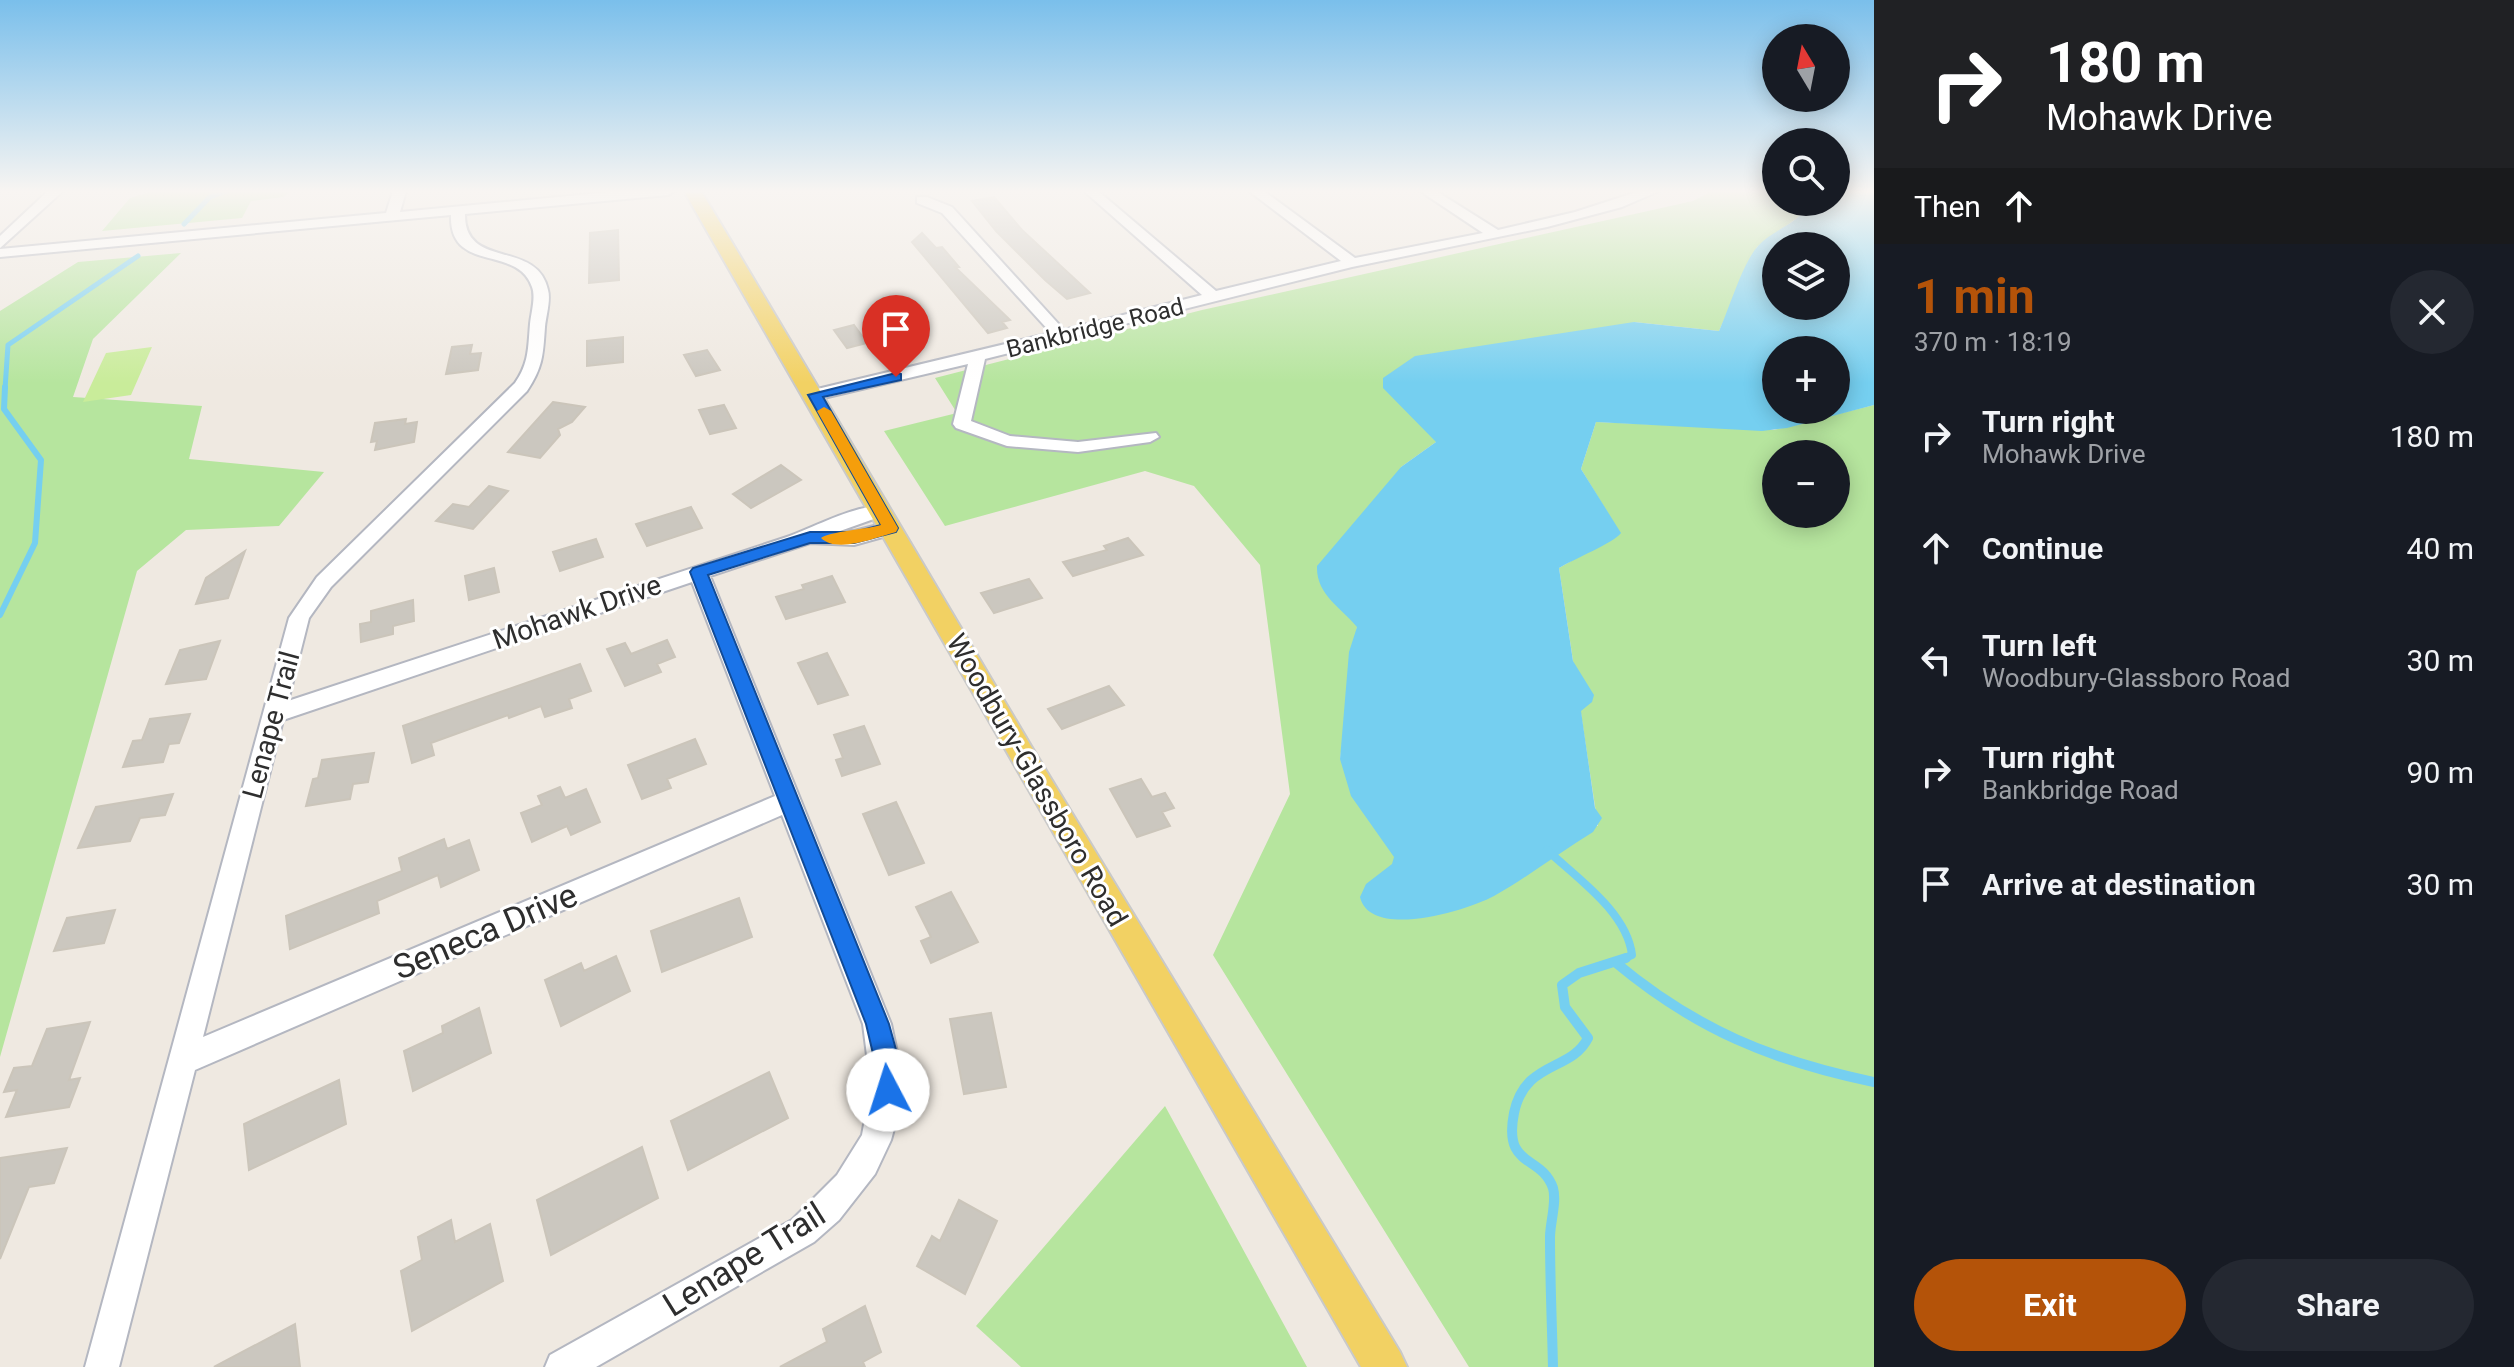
<!DOCTYPE html>
<html lang="en">
<head>
<meta charset="utf-8">
<style>
  :root { --surface:#171b24; --page:#242831; --text:#f1f3f6; --muted:#9ea1a6; --accent:#b45309 }
  body { margin:0; font-family:Roboto,sans-serif; background:var(--page); color:var(--text); height:100vh; display:flex; flex-direction:column; font-size:30px; white-space:nowrap }
  * { box-sizing:border-box; margin:0 }
  p { font-size:26px; color:var(--muted) }
  .icon { flex:none; width:44px; height:44px; fill:none; stroke:currentColor; stroke-width:2; stroke-linecap:round; stroke-linejoin:round }
  .map { position:relative; flex:1; overflow:hidden }
  .details { display:flex; flex-direction:column; background:var(--surface); width:640px }
  .details>* { flex:none }
  .banner { background:#202124; color:#fff; overflow:hidden }
  .needle { width:52px; rotate:350deg }
  .tools { position:absolute; left:1762px; top:24px; display:grid; gap:16px }
  .tools a { display:grid; place-items:center; width:88px; height:88px; border-radius:50%; background:var(--surface); box-shadow:0 4px 20px #0003; font-size:40px }
  .pin { position:absolute; display:grid; place-items:center; width:68px; height:68px; color:#fff; margin:-82px -34px; border-radius:50% 50% 50% 0; rotate:-45deg; box-shadow:0 0 8px #0007 }
  .pin .icon { rotate:45deg }
  .me { position:absolute; width:88px; margin:-44px; rotate:355deg; stroke-linejoin:round; filter:drop-shadow(0 0 6px #0008) }
  .turn { display:flex; align-items:center; gap:28px; height:168px; padding:0 40px; font-size:36px }
  .turn .icon { width:104px; height:104px; stroke-width:2.5 }
  .turn b { display:block; font-size:56px; line-height:68px }
  .then { display:flex; align-items:center; height:76px; padding:0 40px; background:#0003; gap:16px; font-size:30px }
  .round { display:grid; place-items:center; flex:none; width:84px; height:84px; border-radius:42px; background:var(--page) }
  .headline { display:flex; align-items:center; justify-content:space-between; height:136px; padding:0 40px }
  h1 { font-size:48px; font-weight:700; line-height:60px; color:var(--accent) }
  .action { display:flex; gap:16px; margin-top:auto; padding:16px 40px }
  .action a { flex:1; height:92px; border-radius:48px; background:var(--accent); color:#fff; font-size:32px; font-weight:700; line-height:92px; text-align:center }
  .action a+a { background:var(--page); color:var(--text) }
  ul { padding:0; list-style:none }
  li { display:flex; align-items:center; gap:24px; height:112px; padding:0 40px }
  li div { flex:1 }
  li b { display:block; font-size:30px }
  li em { font-style:normal }
  main { display:flex; flex:1; min-height:0 }
  .map>svg:first-child { display:block }
  .green { fill:#b6e59e; fill-rule:evenodd }
  .pitch { fill:#c9ec9a }
  .water { fill:#75cff0; fill-rule:evenodd }
  .lines { fill:none; stroke-linecap:round; stroke-linejoin:round }
  .stream-far3 { stroke:#75cff0; stroke-width:5 }
  .stream-far2 { stroke:#75cff0; stroke-width:6 }
  .stream-far1 { stroke:#75cff0; stroke-width:8 }
  .stream { stroke:#75cff0; stroke-width:10 }
  .building { fill:#cbc7bf; stroke:#cbc5ba; stroke-width:2 }
  .minor-casing { stroke:#b4b7c1; stroke-width:4 }
  .major-casing { stroke:#c9c9c9; stroke-width:4 }
  .minor { fill:#fff; fill-rule:evenodd }
  .major { fill:#f2d163; fill-rule:evenodd }
  .route { fill:#1a73e8; stroke:#114b97; stroke-width:2 }
  .slow { fill:#f59e0b }
  .labels { text-anchor:middle; dominant-baseline:central; stroke-width:6; stroke-linejoin:round; paint-order:stroke }
  .far-street-label { font-size:24px; fill:#2e2e2e; stroke:#fff }
  .street-label { font-size:28px; fill:#2e2e2e; stroke:#fff }
  .near-street-label { font-size:34px; fill:#2e2e2e; stroke:#fff }
</style>
</head>
<body>
<main>
<div class="map">
<svg width="1874" height="1367" viewBox="0 0 1874 1367">
  <rect width="100%" height="100%" fill="#efe9e1"/>
  <path class="green" d="M153 191H291L283 197 251 201 242 218 102 231 130 198Z
    M1712 191H1776V202H1819L1757 247 1719 331 1634 322 1436 442 1401 467 1357 627 1340 759 1598 826 1559 568 1620 533 1581 469 1596 422 1774 430 1874 405V1367H1469L1213 955 1290 794 1260 565 1194 486 1145 471 945 526 884 431 957 413 935 378 1202 310 1693 201ZM1776 454H1836V514H1776Z
    M181 253 93 339 73 397 202 406 189 459 324 472 279 526 186 530 137 571 0 1057V311L78 262Z
    M1165 1106 1307 1367H1021L976 1326Z"/>
  <path class="pitch" d="M152 347 131 395 83 402 106 353Z"/>
  <path class="water" d="M1836 191H1874V405L1787 428 1762 431 1596 422 1581 469 1621 533C1615 542 1572 560 1559 568L1573 661 1594 695 1592 702 1581 711 1595 808 1602 818 1593 832C1560 852 1528 877 1494 896 1466 911 1370 940 1360 897L1366 884 1392 864 1394 857 1351 796 1340 759 1349 652 1357 627C1341 607 1316 595 1317 566L1401 467 1436 442 1383 388V378L1415 356 1634 322 1719 331C1730 307 1742 264 1758 246 1773 229 1800 224 1810 202H1836ZM1776 246H1836V306H1776ZM1776 350H1836V410H1776Z"/>
  <g class="lines">
    <path class="stream-far3" d="M184 224 210 197 226 191
      M5 389 8 345 138 256"/>
    <path class="stream-far2" d="M0 615 35 543 41 460 4 409 5 387"/>
    <path class="stream-far1" d="M1547 850C1577 878 1627 912 1632 955L1620 960"/>
    <path class="stream" d="M1615 962C1695 1029 1772 1061 1874 1082
      M1553 1367C1552 1324 1550 1280 1550 1237 1550 1223 1557 1202 1553 1188 1541 1154 1503 1169 1514 1113 1525 1060 1571 1072 1588 1038L1565 1007 1562 985 1579 973 1626 958"/>
  </g>
  <path class="building" d="M994 197 1022 230 1090 293 1067 299 1045 280 996 231 972 201Z
    M618 230 619 280 589 283 590 233Z
    M922 233 936 248 942 247 959 267H955L1010 320 1002 322 1007 328 988 333 912 242Z
    M854 325 867 343 847 348 834 330Z
    M623 337V362L587 366V341Z
    M472 345 470 354 481 353 478 370 446 374 452 347Z
    M707 350 720 370 696 376 684 355Z
    M553 402 585 407 572 422 558 429 560 435 540 458 508 452Z
    M724 405 736 428 710 434 699 410Z
    M406 419 405 424 417 422 414 442 375 450 377 441 371 442 375 423Z
    M781 465 801 480 751 508 733 494Z
    M489 486 508 491 473 529 436 521 453 504 469 507Z
    M691 507 702 528 647 546 636 524Z
    M1128 538 1143 555 1073 576 1063 562 1107 550 1104 546Z
    M596 539 603 557 560 571 553 552Z
    M245 551 228 598 196 604 206 578Z
    M494 568 499 592 469 600 465 576Z
    M832 576 845 602 786 619 776 597 804 589 802 585Z
    M1029 579 1042 598 994 613 981 593Z
    M413 600 414 621 393 626V634L361 642 360 624 371 622V611Z
    M667 640 675 657 657 664 661 672 625 686 607 649 625 643 631 654Z
    M220 641 206 679 166 684 180 650Z
    M827 653 848 695 818 704 798 663Z
    M580 664 591 691 569 699 572 708 545 717 541 706 509 718 508 715 431 743 434 755 412 763 403 726Z
    M1109 686 1124 705 1062 729 1048 709Z
    M190 714 179 743 169 744 163 762 123 767 133 741 142 740 150 719Z
    M864 726 880 764 842 776 836 760 843 758 834 735Z
    M695 739 706 764 667 779 671 788 642 799 628 765Z
    M374 753 368 782 353 784 350 799 306 806 313 779 318 778 322 760Z
    M1141 779 1152 797 1165 793 1174 808 1162 812 1170 826 1137 837 1110 789Z
    M560 787 565 798 586 789 600 822 571 835 567 826 532 842 521 813 542 805 538 796Z
    M173 794 165 815 140 818 130 841 78 848 96 807Z
    M896 802 924 863 889 875 863 814Z
    M444 839 447 849 469 840 479 870 441 887 438 875 377 901 379 913 290 949 286 916 402 871 399 858Z
    M951 892 978 942 931 963 921 941 931 937 916 907Z
    M739 898 752 937 662 972 651 931Z
    M115 910 104 943 54 951 67 918Z
    M616 956 630 991 561 1026 545 980 581 963 584 971Z
    M479 1008 491 1053 413 1091 404 1051 443 1033 442 1026Z
    M991 1013 1006 1087 964 1094 950 1019Z
    M90 1022 69 1080 80 1078 69 1107 6 1117 17 1090 4 1092 14 1068 32 1066 47 1029Z
    M769 1072 788 1118 688 1170 671 1121Z
    M339 1080 346 1124 249 1170 244 1124Z
    M642 1147 658 1198 551 1255 537 1200Z
    M67 1148 54 1183 29 1187 0 1259V1158Z
    M959 1200 997 1221 965 1294 917 1266 932 1236 940 1241Z
    M451 1220 455 1242 490 1224 503 1281 412 1331 401 1271 422 1260 418 1237Z
    M865 1306 881 1352 863 1362 865 1367H780L827 1342 823 1329Z
    M295 1324 300 1367H214Z"/>
  <g class="lines">
    <defs>
      <path id="minor" d="M48 191H63L0 248V236Z
        M393 191H406L400 212 621 191H674L668 195 465 214C464 270 537 239 548 290 551 300 546 316 545 327 543 355 543 367 527 391L331 587 309 618 288 701 787 537C810 529 863 501 885 507L887 511 885 515 840 531H854L890 522 900 528 897 533 854 545 810 543 710 576 891 1024 898 1057V1114L891 1140 875 1174 839 1220 814 1242 596 1367H545L550 1355 792 1220 837 1175 862 1135 871 1087 863 1024 782 815 195 1070 119 1367H85L289 618 317 577 515 383C529 363 528 348 530 324 531 313 536 297 532 287 517 244 449 274 451 215L0 257V249L386 213ZM692 582 775 796 203 1037 283 720Z
        M1084 191H1098L1216 291 1341 261 1249 191H1264L1355 258 1483 233 1420 191H1436L1498 230 1575 212 1640 191H1659L1622 207 1547 227 1352 267 985 359 971 421 1010 436 1078 442 1156 433 1159 437 1150 442 1078 452 1007 446 956 428 953 424 968 364 815 400 809 399 807 395 809 391 1051 333 942 213 917 203V197H927L952 207 1064 330 1202 295Z"/>
      <path id="major" d="M684 191H701L743 261 1031 746 1400 1352 1407 1367H1361Z"/>
    </defs>
    <use href="#minor" class="minor-casing"/>
    <use href="#major" class="major-casing"/>
    <use href="#minor" class="minor"/>
    <use href="#major" class="major"/>
  </g>
  <linearGradient id="sky" x2="0" y2="1"><stop stop-color="#7abfeb"/><stop offset="0.5" stop-color="#f8f5f2"/><stop offset="1" stop-color="#f8f5f2" stop-opacity="0"/></linearGradient>
  <rect width="1874" height="383" fill="url(#sky)"/>
  <path class="route" d="M896 373 901 374V380L823 397 898 528 896 532 854 543H810L708 575 889 1024C895 1047 906 1076 897 1099L888 1102 879 1099 876 1090 874 1058 866 1024 690 572 693 568 810 532H854L881 525 808 395Z"/>
  <path class="slow" d="M824 407 831 411 898 528 896 532C877 537 837 554 821 538 827 532 868 529 881 525L817 411Z"/>
  <g class="labels">
    <g class="far-street-label">
      <text transform="translate(1095 328) rotate(-14)">Bankbridge Road</text>
    </g>
    <g class="street-label">
      <text transform="translate(577 612) rotate(-19)">Mohawk Drive</text>
      <text transform="translate(271 725) rotate(-75)">Lenape Trail</text>
      <text transform="translate(1037 780) rotate(60)">Woodbury-Glassboro Road</text>
    </g>
    <g class="near-street-label">
      <text transform="translate(485 931) rotate(-23)">Seneca Drive</text>
      <text transform="translate(744 1259) rotate(-32)">Lenape Trail</text>
    </g>
  </g>
</svg>
<div class="tools">
<a><svg class="needle" viewBox="-14 -14 28 28"><path d="M0-13l5 13h-10z" fill="#e53935"/><path d="M0 13l5-13h-10z" fill="#9ea1a6"/></svg></a>
<a><svg class="icon" aria-label="search" viewBox="0 0 24 24"><circle cx="10" cy="10" r="6"/><path d="M15 15l6 6"/></svg></a>
<a><svg class="icon" aria-label="layers" viewBox="0 0 24 24"><path d="M12 4l9 5-9 5-9-5zM3 14l9 5 9-5"/></svg></a>
<a>+</a>
<a>−</a>
</div>
<div class="pin" style="left:896px;top:377px;background:#d93025"><svg class="icon" aria-label="arrive" viewBox="0 0 24 24"><path d="M6 21V4h12l-3 4 3 4H6"/></svg></div>
<svg class="me" style="left:888px;top:1090px" viewBox="-20 -20 40 40"><circle r="19" fill="#fff"/><path d="M0-13L10 11 0 6-10 11z" fill="#1a73e8"/></svg>
</div>
<section class="details">
<div class="banner">
<div class="turn"><svg class="icon" aria-label="right" viewBox="0 0 24 24"><path d="M7 20v-9h11M14 6l5 5-5 5"/></svg><div><b>180 m</b>Mohawk Drive</div></div>
<div class="then">Then<svg class="icon" aria-label="ahead" viewBox="0 0 24 24"><path d="M12 20V5M6 11l6-6 6 6"/></svg></div>
</div>
<div class="headline"><div><h1>1 min</h1><p>370 m · 18:19</p></div><a class="round"><svg class="icon" aria-label="close" viewBox="0 0 24 24"><path d="M6 6l12 12M18 6L6 18"/></svg></a></div>
<ul>
<li><svg class="icon" aria-label="right" viewBox="0 0 24 24"><path d="M7 20v-9h11M14 6l5 5-5 5"/></svg><div><b>Turn right</b><p>Mohawk Drive</p></div><em>180 m</em></li>
<li><svg class="icon" aria-label="ahead" viewBox="0 0 24 24"><path d="M12 20V5M6 11l6-6 6 6"/></svg><div><b>Continue</b></div><em>40 m</em></li>
<li><svg class="icon" aria-label="left" viewBox="0 0 24 24"><path d="M17 20v-9H6M10 6l-5 5 5 5"/></svg><div><b>Turn left</b><p>Woodbury-Glassboro Road</p></div><em>30 m</em></li>
<li><svg class="icon" aria-label="right" viewBox="0 0 24 24"><path d="M7 20v-9h11M14 6l5 5-5 5"/></svg><div><b>Turn right</b><p>Bankbridge Road</p></div><em>90 m</em></li>
<li><svg class="icon" aria-label="arrive" viewBox="0 0 24 24"><path d="M6 21V4h12l-3 4 3 4H6"/></svg><div><b>Arrive at destination</b></div><em>30 m</em></li>
</ul>
<div class="action"><a>Exit</a><a>Share</a></div>
</section>
</main>
</body>
</html>
